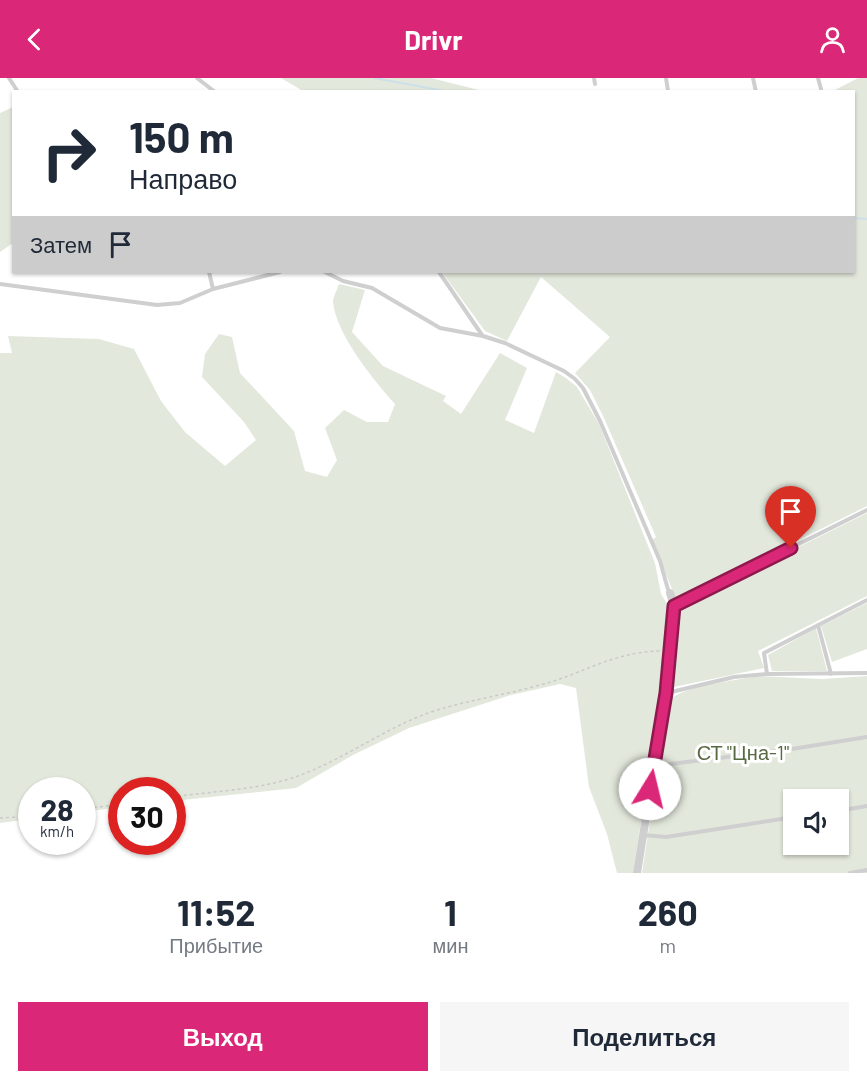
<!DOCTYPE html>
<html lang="ru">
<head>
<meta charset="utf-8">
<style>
  :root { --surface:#fff; --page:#f6f6f7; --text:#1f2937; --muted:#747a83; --accent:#db2777 }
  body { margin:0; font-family:Barlow,sans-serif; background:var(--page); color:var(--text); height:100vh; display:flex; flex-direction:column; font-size:22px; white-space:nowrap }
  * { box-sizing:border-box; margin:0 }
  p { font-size:20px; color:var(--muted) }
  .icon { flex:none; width:33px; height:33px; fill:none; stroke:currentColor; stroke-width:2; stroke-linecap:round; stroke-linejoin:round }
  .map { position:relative; height:795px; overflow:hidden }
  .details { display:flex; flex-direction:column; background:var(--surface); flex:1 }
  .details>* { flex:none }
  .top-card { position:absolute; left:12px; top:12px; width:843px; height:183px; border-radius:0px; box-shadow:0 2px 4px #0004; background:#fff; color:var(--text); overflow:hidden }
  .fabs { position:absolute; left:783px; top:711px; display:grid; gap:12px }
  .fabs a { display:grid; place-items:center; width:66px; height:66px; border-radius:0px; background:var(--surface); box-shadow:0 2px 4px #0004; font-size:30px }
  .speed { position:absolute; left:18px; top:699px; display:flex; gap:12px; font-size:30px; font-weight:700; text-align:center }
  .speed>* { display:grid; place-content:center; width:78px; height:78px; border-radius:50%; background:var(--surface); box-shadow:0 2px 4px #0004; line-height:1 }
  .speed small { font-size:15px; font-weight:400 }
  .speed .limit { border:9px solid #d22; background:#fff; color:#111 }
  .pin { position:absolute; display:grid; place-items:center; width:51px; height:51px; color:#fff; margin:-62px -26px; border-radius:50% 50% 50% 0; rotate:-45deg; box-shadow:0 0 6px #0007 }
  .pin .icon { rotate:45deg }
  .me { position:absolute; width:66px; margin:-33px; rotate:9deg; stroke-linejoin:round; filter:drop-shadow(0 0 4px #0008) }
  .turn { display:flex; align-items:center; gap:21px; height:126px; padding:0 18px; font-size:27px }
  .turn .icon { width:78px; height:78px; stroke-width:2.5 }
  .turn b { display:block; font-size:42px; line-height:51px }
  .then { display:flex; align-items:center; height:57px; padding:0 18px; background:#0003; gap:12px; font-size:22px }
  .eta { display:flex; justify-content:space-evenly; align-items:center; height:102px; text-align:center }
  .eta b { font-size:36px; font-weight:700; line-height:42px }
  .cta { display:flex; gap:12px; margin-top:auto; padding:12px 18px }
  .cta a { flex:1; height:69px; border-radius:0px; background:var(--accent); color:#fff; font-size:24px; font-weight:700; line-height:69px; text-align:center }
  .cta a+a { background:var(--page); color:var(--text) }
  header { display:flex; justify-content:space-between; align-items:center; height:78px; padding:0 18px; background:var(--accent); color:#fff; font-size:27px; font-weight:700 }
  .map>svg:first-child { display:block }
  .green { fill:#e3e8dc; fill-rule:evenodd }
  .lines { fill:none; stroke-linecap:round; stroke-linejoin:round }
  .stream { stroke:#cde0e9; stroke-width:2 }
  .path { stroke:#c9c9c9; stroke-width:1.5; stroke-dasharray:3 3; stroke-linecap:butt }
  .service { stroke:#cfcfcf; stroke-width:4 }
  .minor { stroke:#cfcfcf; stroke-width:8 }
  .route-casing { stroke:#8e194d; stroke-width:15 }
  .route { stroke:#db2777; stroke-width:10 }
  .labels { text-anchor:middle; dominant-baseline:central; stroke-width:6; stroke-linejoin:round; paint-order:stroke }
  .park-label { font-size:20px; fill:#586a42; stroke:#fff }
</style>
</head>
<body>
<header><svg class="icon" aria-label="back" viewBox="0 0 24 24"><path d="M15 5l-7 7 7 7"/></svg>Drivr<svg class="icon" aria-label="person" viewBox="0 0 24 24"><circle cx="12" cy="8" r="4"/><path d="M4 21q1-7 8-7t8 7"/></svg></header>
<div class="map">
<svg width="867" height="795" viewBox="0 0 867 795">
  <rect width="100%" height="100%" fill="#fff"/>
  <path class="green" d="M281 0H431L483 13H303Z
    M858 0H867V428L677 523 652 462 656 459 604 340 590 312 575 295 610 259 541 199 507 263 485 253 442 194H854V14L833 13Z
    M13 29V165L0 174V35Z
    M339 206 365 212 352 254 383 288 446 318 443 323 461 336 500 275 527 290 505 342 534 355 556 294 566 300 577 309 599 346 655 485 661 516 671 532 662 607 633 795H617L607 756 589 709 576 610 560 606 511 617 409 650 353 677 296 710 173 723 172 712H122L121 729 83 734 82 712H32L31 741 0 745V275H12L8 258 99 261 134 271 161 323 185 354 225 388 256 362 244 344 202 299 205 276 219 256 232 259 240 295 294 353 305 393 327 399 337 382 325 350 344 332 367 344H388L395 326C374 303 336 256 333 224 333 219 337 212 339 206Z
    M867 435V518L758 573 764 590 674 609 670 608 677 531 678 529Z
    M867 525V571L832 584 821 548Z
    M816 550 827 593H772L768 577Z
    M758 598 822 601 867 598V795H642L668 624C681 607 736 603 758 598ZM794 722H838V766H794Z"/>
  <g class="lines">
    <path class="stream" d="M374 0 450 14
      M854 140 867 141"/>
    <path class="path" d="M172 719C214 713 259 712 298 698 345 681 386 649 434 633 469 622 505 617 540 607 583 596 614 573 662 573
      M82 731 122 726
      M0 740 32 738"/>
    <path class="service" d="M9 0 18 14
      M197 0 215 14
      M594 0 595 6
      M666 0 668 13
      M753 0 756 14
      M818 0 821 11
      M209 194 213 211
      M325 194 343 203 372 210 440 250 483 258 505 265 564 293 575 301 583 310 600 343 660 483 669 515
      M439 194 482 257
      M0 206 157 227 180 225 213 211 280 194
      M674 528 867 432
      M818 547 831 596
      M767 596 764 575 867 522
      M667 615 734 599 767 596 867 595
      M654 688 792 671 867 659
      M838 733 867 728
      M643 757 666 759 794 739
      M850 795 867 792"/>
    <path class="minor" d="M637 795 666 615 673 535 674 528 670 515"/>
  </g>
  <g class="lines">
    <defs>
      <path id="route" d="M650 711 666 615 674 528 791 470"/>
    </defs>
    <use href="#route" class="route-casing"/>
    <use href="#route" class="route"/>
  </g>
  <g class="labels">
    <g class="park-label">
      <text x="743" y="674">СТ "Цна-1"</text>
    </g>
  </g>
</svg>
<div class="fabs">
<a><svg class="icon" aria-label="sound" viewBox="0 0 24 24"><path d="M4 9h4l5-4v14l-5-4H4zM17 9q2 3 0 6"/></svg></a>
</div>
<div class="speed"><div>28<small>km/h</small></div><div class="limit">30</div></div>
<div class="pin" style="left:791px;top:470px;background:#d93025"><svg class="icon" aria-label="arrive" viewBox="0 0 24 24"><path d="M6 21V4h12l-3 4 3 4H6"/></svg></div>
<svg class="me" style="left:650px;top:711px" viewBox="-20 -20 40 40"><circle r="19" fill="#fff"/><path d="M0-13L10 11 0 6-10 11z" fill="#db2777"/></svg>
<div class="top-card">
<div class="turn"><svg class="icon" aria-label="right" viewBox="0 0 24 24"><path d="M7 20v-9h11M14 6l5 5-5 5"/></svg><div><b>150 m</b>Направо</div></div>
<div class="then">Затем<svg class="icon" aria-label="arrive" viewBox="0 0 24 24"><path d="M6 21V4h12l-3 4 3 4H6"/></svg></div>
</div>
</div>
<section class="details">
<div class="eta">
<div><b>11:52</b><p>Прибытие</p></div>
<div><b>1</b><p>мин</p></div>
<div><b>260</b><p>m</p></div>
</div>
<div class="cta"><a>Выход</a><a>Поделиться</a></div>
</section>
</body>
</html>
